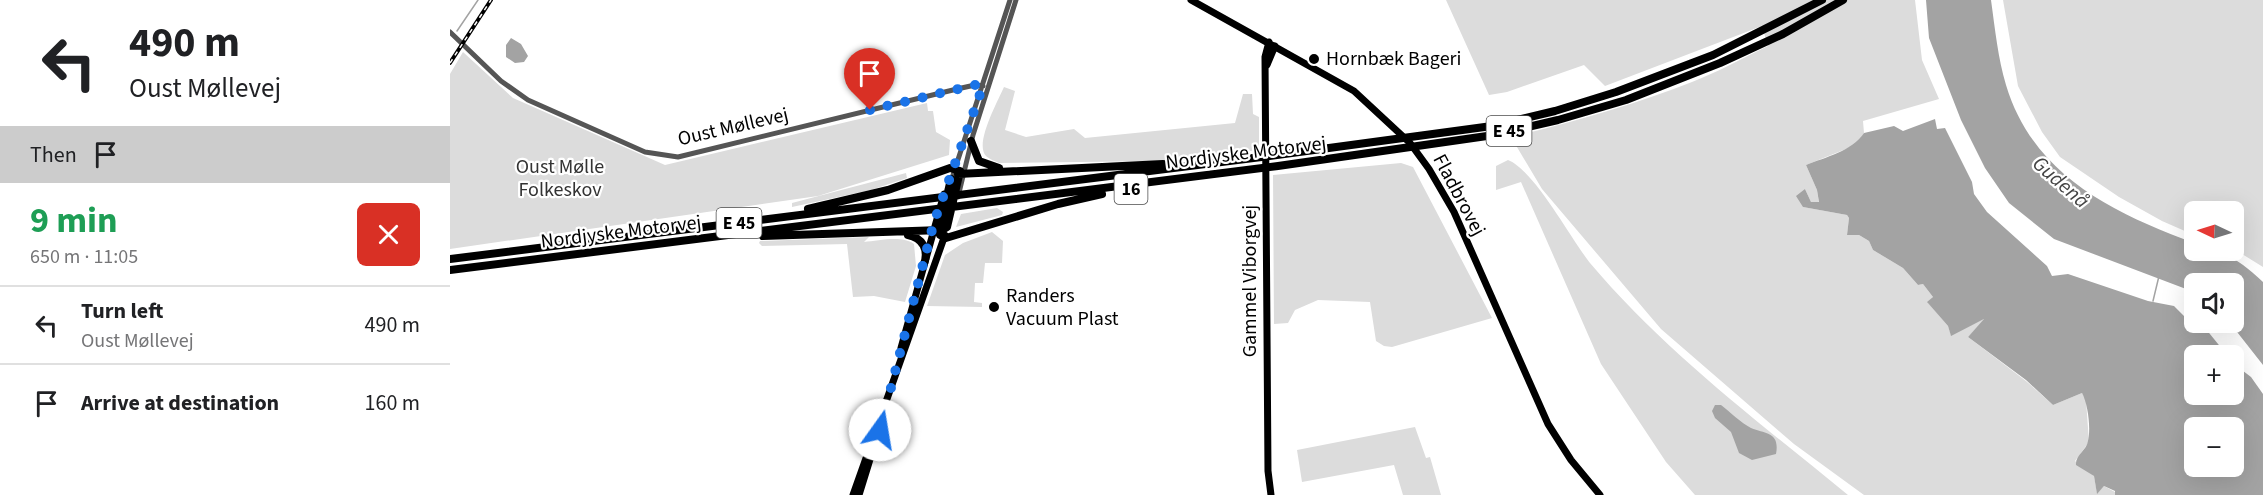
<!DOCTYPE html>
<html lang="en">
<head>
<meta charset="utf-8">
<style>
  :root { --surface:#fff; --page:#f2f2f2; --text:#202124; --muted:#757577; --line:#e0e0e0 }
  body { margin:0; font-family:"Source Sans 3",sans-serif; background:var(--page); color:var(--text); height:100vh; display:flex; flex-direction:column; font-size:22px; white-space:nowrap }
  * { box-sizing:border-box; margin:0 }
  p { font-size:20px; color:var(--muted) }
  .icon { flex:none; width:33px; height:33px; fill:none; stroke:currentColor; stroke-width:2; stroke-linecap:round; stroke-linejoin:round }
  .map { position:relative; flex:1; overflow:hidden }
  .sheet { display:flex; flex-direction:column; background:var(--surface); width:450px }
  .sheet>* { flex:none }
  .guide { background:#fff; color:var(--text); overflow:hidden }
  .needle { width:39px; rotate:274deg }
  .tools { position:absolute; left:1734px; top:201px; display:grid; gap:12px }
  .tools a { display:grid; place-items:center; width:60px; height:60px; border-radius:9px; background:var(--surface); box-shadow:0 6px 24px #0002; font-size:30px }
  .pin { position:absolute; display:grid; place-items:center; width:51px; height:51px; color:#fff; margin:-62px -26px; border-radius:50% 50% 50% 0; rotate:-45deg; box-shadow:0 0 6px #0007 }
  .pin .icon { rotate:45deg }
  .me { position:absolute; width:66px; margin:-33px; rotate:13deg; stroke-linejoin:round; filter:drop-shadow(0 0 4px #0008) }
  .turn { display:flex; align-items:center; gap:21px; height:126px; padding:0 30px; font-size:27px }
  .turn .icon { width:78px; height:78px; stroke-width:2.5 }
  .turn b { display:block; font-size:42px; line-height:51px }
  .then { display:flex; align-items:center; height:57px; padding:0 30px; background:#0003; gap:12px; font-size:22px }
  .round { display:grid; place-items:center; flex:none; width:63px; height:63px; border-radius:9px; background:var(--page) }
  .overview { display:flex; align-items:center; justify-content:space-between; height:102px; padding:0 30px }
  h1 { font-size:36px; font-weight:700; line-height:45px; color:#1e9e55 }
  ul { padding:0; list-style:none }
  li { display:flex; align-items:center; gap:18px; height:78px; padding:0 30px; border-top:2px solid var(--line) }
  li div { flex:1 }
  li b { display:block; font-size:22px }
  li em { font-style:normal }
  main { display:flex; flex:1; min-height:0 }
  .map>svg:first-child { display:block }
  .green { fill:#dcdcdc }
  .water { fill:#a3a3a3; fill-rule:evenodd }
  .lines { fill:none; stroke-linecap:round; stroke-linejoin:round }
  .stream { stroke:#a3a3a3; stroke-width:1.5 }
  .minor { stroke:#555; stroke-width:5 }
  .major { stroke:#000; stroke-width:7 }
  .highway { stroke:#000; stroke-width:8 }
  .rail-casing { stroke:#000; stroke-width:4 }
  .rail { stroke:#fff; stroke-width:1.5; stroke-dasharray:4.5; stroke-linecap:butt }
  .route { stroke:#1a73e8; stroke-width:10; stroke-dasharray:0 18 }
  .poi-dot { fill:#000; stroke:#fff; stroke-width:2 }
  .labels { text-anchor:middle; dominant-baseline:central; stroke-width:4.5; stroke-linejoin:round; paint-order:stroke }
  .shield { fill:#fff; stroke:#4c4c4c; stroke-width:1.5 }
  .shield-label { font-size:18px; font-weight:bold; fill:#000 }
  .poi-label { font-size:20px; fill:#000; stroke:#fff; text-anchor:start }
  .street-label { font-size:20px; fill:#000; stroke:#fff }
  .park-label { font-size:20px; fill:#333; stroke:#fff }
  .water-label { font-size:21px; font-style:italic; fill:#444; stroke:#fff }
</style>
</head>
<body>
<main>
<section class="sheet">
<div class="guide">
<div class="turn"><svg class="icon" aria-label="left" viewBox="0 0 24 24"><path d="M17 20v-9H6M10 6l-5 5 5 5"/></svg><div><b>490 m</b>Oust Møllevej</div></div>
<div class="then">Then<svg class="icon" aria-label="arrive" viewBox="0 0 24 24"><path d="M6 21V4h12l-3 4 3 4H6"/></svg></div>
</div>
<div class="overview"><div><h1>9 min</h1><p>650 m · 11:05</p></div><a class="round" style="background:#d93025;color:#fff"><svg class="icon" aria-label="close" viewBox="0 0 24 24"><path d="M6 6l12 12M18 6L6 18"/></svg></a></div>
<ul>
<li><svg class="icon" aria-label="left" viewBox="0 0 24 24"><path d="M17 20v-9H6M10 6l-5 5 5 5"/></svg><div><b>Turn left</b><p>Oust Møllevej</p></div><em>490 m</em></li>
<li><svg class="icon" aria-label="arrive" viewBox="0 0 24 24"><path d="M6 21V4h12l-3 4 3 4H6"/></svg><div><b>Arrive at destination</b></div><em>160 m</em></li>
</ul>
</section>
<div class="map">
<svg width="1813" height="495" viewBox="0 0 1813 495">
  <rect width="100%" height="100%" fill="#fff"/>
  <path class="green" d="M996 0H1465L1472 60 1489 99 1413 121 1414 133 1409 142 1396 149 1356 165 1367 190 1369 203 1361 202 1355 189 1353 207 1397 215 1399 218 1397 235H1409L1419 241 1423 250 1453 268 1468 285 1473 284 1483 297 1478 303 1498 326 1501 335 1536 318 1518 337 1576 381 1603 405 1632 393 1636 400 1639 442 1625 461 1644 476 1647 493 1654 486 1665 492V495H1414L1344 444 1211 329 1092 189 1061 137C1123 122 1184 105 1242 82 1268 72 1293 58 1318 46L1312 26 1155 86 1134 65 1057 92 1039 95Z
    M1553 0H1813V267L1784 249V212H1744V235L1712 221 1669 197 1610 157 1592 132 1568 86Z
    M13 52 63 98 215 165 477 103 478 111H483L486 132 500 140 499 155 368 196 0 249V74Z
    M554 87 565 91 555 130 576 137 624 129 635 138 785 123 793 94H802L803 114 809 117V150L717 161 549 163C545 161 539 159 536 156 524 144 548 101 554 87Z
    M1058 160C1084 170 1121 239 1140 263 1215 352 1309 422 1398 495H1245L1216 462 1151 364 1071 182 1046 190V166Z
    M951 163 963 167 1042 318 942 347 934 346 926 341 920 302 868 300 845 310 838 323 824 324 823 175Z
    M456 173 457 178 421 190 342 207V203Z
    M547 208 553 212 552 215 506 227 511 214Z
    M542 232 553 241 552 263H535L533 283H525L524 302 532 303V307L477 306 495 255 513 243Z
    M419 237 414 242C429 241 451 235 464 244L466 266 455 302 424 296 403 297 397 244 312 246 309 243 310 241Z
    M965 427 976 458 980 457 991 495H953L944 465 852 482 847 450Z"/>
  <path class="water" d="M1476 0H1541C1545 29 1548 58 1556 85 1583 175 1663 213 1744 243V250C1777 250 1790 261 1813 282V365L1780 323 1784 322V284H1744V292L1604 239 1559 203 1535 168 1511 120 1479 38Z
    M61 38 71 44 78 56 74 62 65 63 56 57V45Z
    M1485 119 1487 129 1495 128 1522 182 1524 194 1537 212 1597 266 1602 276 1618 274 1698 301 1724 306 1735 317 1744 318V322L1751 323 1777 355 1744 356V394H1784V364L1801 377 1813 394V495H1665V491L1654 486 1647 494 1644 476 1626 465C1625 455 1637 450 1638 441 1641 428 1638 404 1632 393L1603 405 1576 380 1518 337 1534 319 1501 336 1498 326 1477 302 1483 297 1473 284 1468 285 1453 268 1423 250 1419 241 1409 235H1397L1399 218 1397 215 1353 207 1346 196 1355 189 1361 202H1369L1367 190 1356 165C1376 157 1402 151 1414 133L1444 126 1453 131ZM1744 428H1784V466H1744Z
    M1265 405H1271C1280 412 1291 423 1301 428 1316 434 1330 432 1326 454L1302 460 1289 453 1281 432 1265 418 1262 411Z"/>
  <g class="lines">
    <path class="stream" d="M7 31 28 0
      M1703 301 1709 276
      M1761 332 1770 322"/>
    <path class="minor" d="M0 32 51 81 78 100 195 152 228 157 507 89 525 85 533 86
      M502 178 560 0
      M508 197 523 135 566 0"/>
    <path class="major" d="M741 0 904 91 960 143 979 169 1004 212 1098 424 1121 460 1150 495
      M819 42 815 57 818 471 821 495
      M817 65 825 46
      M451 348 494 194
      M403 495 495 235
      M409 495 435 411"/>
    <path class="highway" d="M521 141 529 161 549 168
      M508 174 713 164
      M501 179 489 231 490 235 496 238 608 204 652 194
      M458 235C473 238 479 250 474 264
      M313 236 492 230 497 227 510 171 500 168 438 190 358 209
      M0 259 827 155 1042 126 1105 111 1166 92 1263 55 1372 0
      M0 270 828 166 1044 135 1108 120 1176 100 1270 63 1333 34 1393 0"/>
    <defs>
      <path id="rail" d="M0 63 41 0"/>
    </defs>
    <use href="#rail" class="rail-casing"/>
    <use href="#rail" class="rail"/>
  </g>
  <g class="lines">
    <path class="route" d="M420 110 525 85 533 86 484 222 430 430"/>
  </g>
  <g class="poi-dot">
    <circle cx="864" cy="59" r="6"/>
    <circle cx="544" cy="307" r="6"/>
  </g>
  <g class="labels">
    <g class="shield">
      <rect x="1036.5" y="116" width="45" height="30" rx="4.5"/>
      <rect x="664.5" y="174" width="33" height="30" rx="4.5"/>
      <rect x="266.5" y="208" width="45" height="30" rx="4.5"/>
    </g>
    <g class="shield-label">
      <text x="1059" y="131">E 45</text>
      <text x="681" y="189">16</text>
      <text x="289" y="223">E 45</text>
    </g>
    <g class="poi-label">
      <text x="876" y="59">Hornbæk Bageri</text>
      <text x="556" y="296">Randers<tspan x="556" dy="23">Vacuum Plast</tspan></text>
    </g>
    <g class="street-label">
      <text transform="translate(283 127) rotate(-13)">Oust Møllevej</text>
      <text transform="translate(796 153) rotate(-7)">Nordjyske Motorvej</text>
      <text transform="translate(1009 195) rotate(62)">Fladbrovej</text>
      <text transform="translate(171 232) rotate(-7)">Nordjyske Motorvej</text>
      <text transform="translate(800 281) rotate(-90)">Gammel Viborgvej</text>
    </g>
    <g class="park-label">
      <text x="110" y="167">Oust Mølle<tspan x="110" dy="23">Folkeskov</tspan></text>
    </g>
    <g class="water-label">
      <text transform="translate(1611 182) rotate(41)">Gudenå</text>
    </g>
  </g>
</svg>
<div class="tools">
<a><svg class="needle" viewBox="-14 -14 28 28"><path d="M0-13l5 13h-10z" fill="#e53935"/><path d="M0 13l5-13h-10z" fill="#757577"/></svg></a>
<a><svg class="icon" aria-label="sound" viewBox="0 0 24 24"><path d="M4 9h4l5-4v14l-5-4H4zM17 9q2 3 0 6"/></svg></a>
<a>+</a>
<a>−</a>
</div>
<div class="pin" style="left:420px;top:110px;background:#d93025"><svg class="icon" aria-label="arrive" viewBox="0 0 24 24"><path d="M6 21V4h12l-3 4 3 4H6"/></svg></div>
<svg class="me" style="left:430px;top:430px" viewBox="-20 -20 40 40"><circle r="19" fill="#fff"/><path d="M0-13L10 11 0 6-10 11z" fill="#1a73e8"/></svg>
</div>
</main>
</body>
</html>
